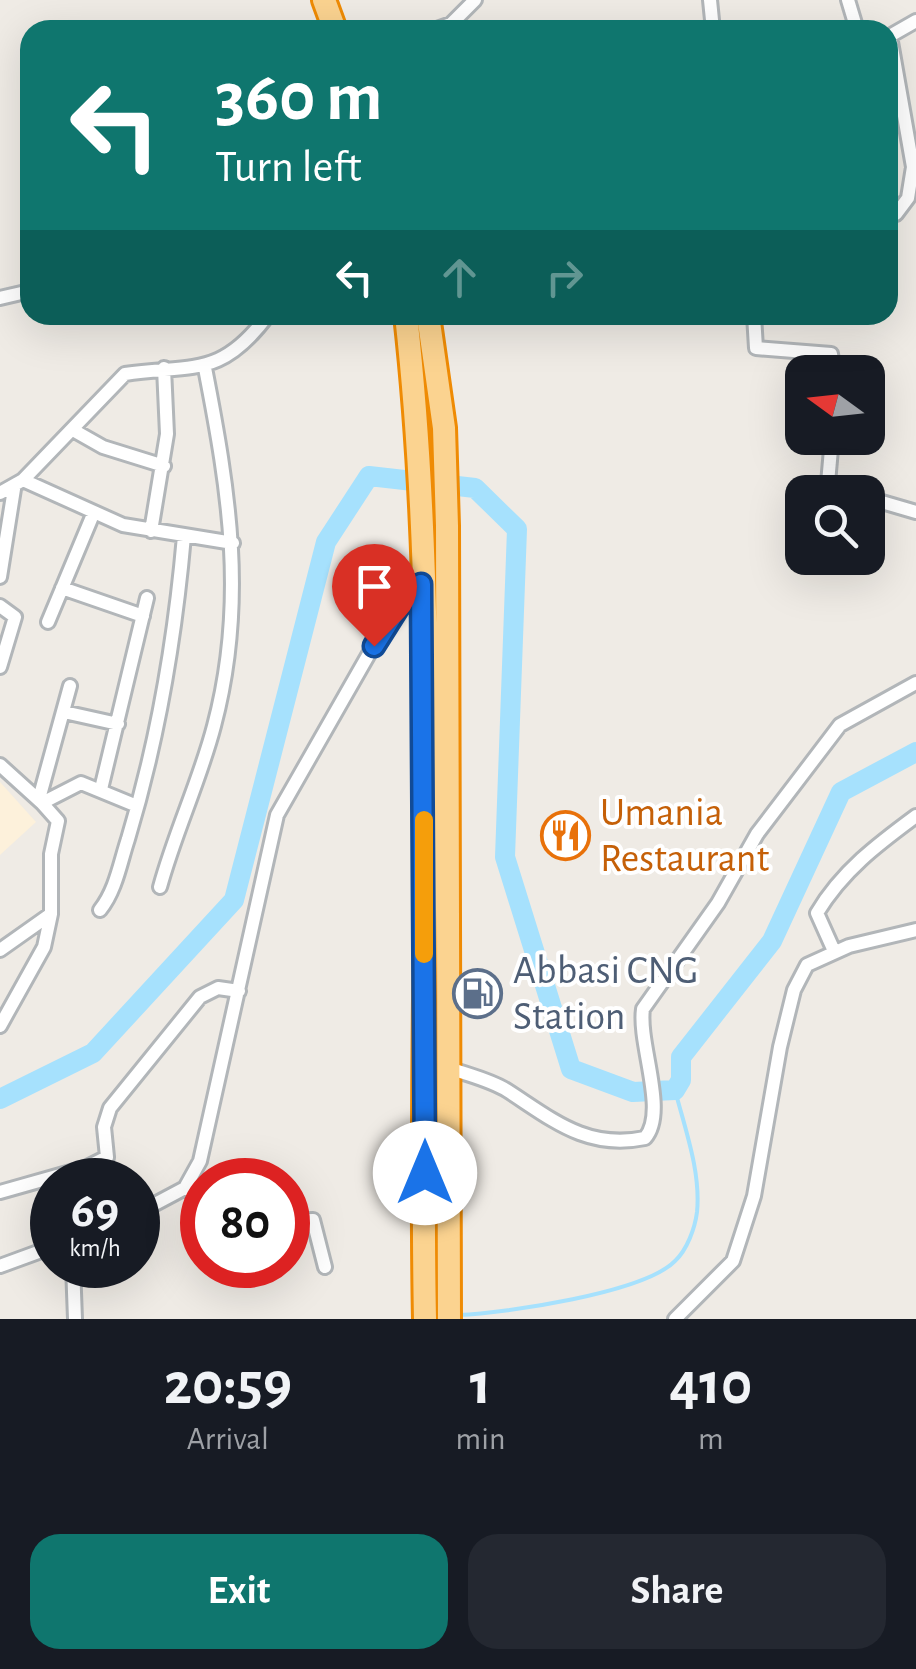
<!DOCTYPE html>
<html lang="en">
<head>
<meta charset="utf-8">
<style>
  :root { --surface:#171b24; --page:#242831; --text:#f1f3f6; --muted:#9ea1a6; --accent:#0f766e }
  body { margin:0; font-family:"Alegreya Sans",sans-serif; background:var(--page); color:var(--text); height:100vh; display:flex; flex-direction:column; font-size:38px; white-space:nowrap }
  * { box-sizing:border-box; margin:0 }
  p { font-size:32px; color:var(--muted) }
  .icon { flex:none; width:55px; height:55px; fill:none; stroke:currentColor; stroke-width:2; stroke-linecap:round; stroke-linejoin:round }
  .map { position:relative; height:1319px; overflow:hidden }
  .sheet { display:flex; flex-direction:column; background:var(--surface); flex:1 }
  .sheet>* { flex:none }
  .guide { position:absolute; left:20px; top:20px; width:878px; height:305px; border-radius:30px; box-shadow:0 10px 40px #0002; background:#0f766e; color:#fff; overflow:hidden }
  .needle { width:65px; rotate:285deg }
  .controls { position:absolute; left:785px; top:355px; display:grid; gap:20px }
  .controls a { display:grid; place-items:center; width:100px; height:100px; border-radius:20px; background:var(--surface); box-shadow:0 10px 40px #0002; font-size:50px }
  .speed { position:absolute; left:30px; top:1158px; display:flex; gap:20px; font-size:50px; font-weight:700; text-align:center }
  .speed>* { display:grid; place-content:center; width:130px; height:130px; border-radius:50%; background:var(--surface); box-shadow:0 10px 40px #0002; line-height:1 }
  .speed small { font-size:25px; font-weight:400 }
  .speed .limit { border:15px solid #d22; background:#fff; color:#111 }
  .pin { position:absolute; display:grid; place-items:center; width:85px; height:85px; color:#fff; margin:-102px -42px; border-radius:50% 50% 50% 0; rotate:-45deg; box-shadow:0 0 10px #0007 }
  .pin .icon { rotate:45deg }
  .me { position:absolute; width:110px; margin:-55px; rotate:0deg; stroke-linejoin:round; filter:drop-shadow(0 0 8px #0008) }
  .turn { display:flex; align-items:center; gap:35px; height:210px; padding:0 30px; font-size:45px }
  .turn .icon { width:130px; height:130px; stroke-width:2.5 }
  .turn b { display:block; font-size:70px; line-height:85px }
  .lanes { display:flex; align-items:center; height:95px; padding:0 30px; background:#0003; justify-content:center; gap:50px; direction:ltr }
  .lanes .off { opacity:.35 }
  .eta { display:flex; justify-content:space-evenly; align-items:center; height:170px; text-align:center }
  .eta b { font-size:60px; font-weight:600; line-height:70px }
  .cta { display:flex; gap:20px; margin-top:auto; padding:20px 30px }
  .cta a { flex:1; height:115px; border-radius:30px; background:var(--accent); color:#fff; font-size:40px; font-weight:600; line-height:115px; text-align:center }
  .cta a+a { background:var(--page); color:var(--text) }
  .map>svg:first-child { display:block }
  .commercial { fill:#fdf1db }
  .lines { fill:none; stroke-linecap:round; stroke-linejoin:round }
  .stream { stroke:#a6e1fd; stroke-width:4 }
  .river { stroke:#a6e1fd; stroke-width:20 }
  .street-casing { stroke:#b2b6b9; stroke-width:18 }
  .highway-casing { stroke:#ef8b04; stroke-width:28 }
  .street { stroke:#fff; stroke-width:12 }
  .highway { stroke:#fbd390; stroke-width:22 }
  .route-casing { stroke:#114b97; stroke-width:25 }
  .route { stroke:#1a73e8; stroke-width:18 }
  .slow { stroke:#f59e0b; stroke-width:18 }
  .labels { text-anchor:middle; dominant-baseline:central; stroke-width:8; stroke-linejoin:round; paint-order:stroke }
  .food-label { font-size:40px; fill:#c56008; stroke:#fff; text-anchor:start }
  .service-label { font-size:40px; fill:#4e5e75; stroke:#fff; text-anchor:start }
</style>
</head>
<body>
<div class="map">
<svg width="916" height="1319" viewBox="0 0 916 1319">
  <rect width="100%" height="100%" fill="#efebe5"/>
  <path class="commercial" d="M0 782 36 822 0 855Z"/>
  <g class="lines">
    <path class="stream" d="M459 1315C505 1313 644 1293 675 1261 687 1250 695 1228 697 1212 701 1172 685 1129 675 1090"/>
    <path class="river" d="M0 1099 93 1053 234 900 326 542 369 476 475 488 517 529 505 857 571 1069 633 1092 675 1090 681 1080V1057L772 941 841 792 916 752"/>
    <defs>
      <path id="street" d="M710 0 713 30
        M848 0 857 30
        M434 30 451 24 475 0
        M890 36 913 167 908 198 896 214
        M888 37 916 21
        M0 298 30 291
        M754 315 756 348 831 354 834 372
        M73 430 103 447 164 466
        M832 438 828 483 846 492
        M23 480 123 525 233 543
        M0 493 23 480 125 374C194 364 221 378 268 315
        M868 498 916 512
        M151 531 167 434 164 368
        M0 577 14 489
        M62 588 143 616
        M0 606 15 617 0 667
        M48 622 94 512
        M64 712 118 724
        M0 765 42 803 81 783 137 806
        M101 789 147 598
        M39 799 70 686
        M160 887C175 832 200 780 214 726 247 602 229 491 205 368
        M100 910C116 890 120 863 128 839 158 740 175 639 184 536
        M0 950 51 914
        M834 951 817 913C842 871 878 844 916 816
        M0 1026 44 947 51 914V854L58 821 42 803
        M449 1068C468 1075 491 1080 508 1091 553 1120 587 1150 645 1138 668 1112 638 1044 643 1009L718 903 757 834 840 725 916 683
        M185 1188 202 1196
        M0 1192 85 1168 107 1157 104 1127 110 1108 200 997 218 988 239 991
        M138 1213 185 1188 200 1161 277 815 390 617 409 592 424 583
        M288 1221 313 1220 325 1267
        M73 1265 75 1319
        M0 1266 52 1247
        M675 1319 733 1261 754 1196 780 1047 794 990 807 965 849 946 916 930"/>
      <path id="highway" d="M324 0 335 30
        M406 315C443 647 418 985 425 1319
        M428 315 444 428 447 526 449 1319"/>
    </defs>
    <use href="#street" class="street-casing"/>
    <use href="#highway" class="highway-casing"/>
    <use href="#street" class="street"/>
    <use href="#highway" class="highway"/>
  </g>
  <g class="lines">
    <defs>
      <path id="route" d="M374 646 408 592 421 584 425 1173"/>
    </defs>
    <use href="#route" class="route-casing"/>
    <use href="#route" class="route"/>
    <path class="slow" d="M424 820V954"/>
  </g>
  <defs>
    <symbol id="restaurant-ring" viewBox="-11 -11 22 22"><circle r="9.5" fill="#fff" stroke="#e8710a" stroke-width="1.5"/><path d="M-5-6h1v4h1v-4h1v4h1v-4h1v5L-1.5 .5V6h-2V.5L-5-1ZM5-6V6H3V1.5H1.5Q1.5-4 5-6Z" fill="#e8710a"/></symbol>
    <symbol id="fuel-ring" viewBox="-11 -11 22 22"><circle r="9.5" fill="#fff" stroke="#5c6f8a" stroke-width="1.5"/><path d="M-5.5-6h7V0h2V4h1.3V-2.5L3-4.5l.8-.8L6-3V5H2.5V1h-1V6h-7ZM-4.2-4.7v3.2H.2V-4.7Z" fill="#5c6f8a"/></symbol>
  </defs>
  <g fill-rule="evenodd">
    <use href="#restaurant-ring" x="538" y="808" width="55" height="55"/>
    <use href="#fuel-ring" x="450" y="966" width="55" height="55"/>
  </g>
  <g class="labels">
    <g class="food-label">
      <text x="600" y="813">Umania<tspan x="600" dy="46">Restaurant</tspan></text>
    </g>
    <g class="service-label">
      <text x="513" y="971">Abbasi CNG<tspan x="513" dy="46">Station</tspan></text>
    </g>
  </g>
</svg>
<div class="controls">
<a><svg class="needle" viewBox="-14 -14 28 28"><path d="M0-13l5 13h-10z" fill="#e53935"/><path d="M0 13l5-13h-10z" fill="#9ea1a6"/></svg></a>
<a><svg class="icon" aria-label="search" viewBox="0 0 24 24"><circle cx="10" cy="10" r="6"/><path d="M15 15l6 6"/></svg></a>
</div>
<div class="speed"><div>69<small>km/h</small></div><div class="limit">80</div></div>
<div class="pin" style="left:374px;top:646px;background:#d93025"><svg class="icon" aria-label="arrive" viewBox="0 0 24 24"><path d="M6 21V4h12l-3 4 3 4H6"/></svg></div>
<svg class="me" style="left:425px;top:1173px" viewBox="-20 -20 40 40"><circle r="19" fill="#fff"/><path d="M0-13L10 11 0 6-10 11z" fill="#1a73e8"/></svg>
<div class="guide">
<div class="turn"><svg class="icon" aria-label="left" viewBox="0 0 24 24"><path d="M17 20v-9H6M10 6l-5 5 5 5"/></svg><div><b>360 m</b>Turn left</div></div>
<div class="lanes"><svg class="icon" aria-label="left" viewBox="0 0 24 24"><path d="M17 20v-9H6M10 6l-5 5 5 5"/></svg><svg class="icon off" aria-label="ahead" viewBox="0 0 24 24"><path d="M12 20V5M6 11l6-6 6 6"/></svg><svg class="icon off" aria-label="right" viewBox="0 0 24 24"><path d="M7 20v-9h11M14 6l5 5-5 5"/></svg></div>
</div>
</div>
<section class="sheet">
<div class="eta">
<div><b>20:59</b><p>Arrival</p></div>
<div><b>1</b><p>min</p></div>
<div><b>410</b><p>m</p></div>
</div>
<div class="cta"><a>Exit</a><a>Share</a></div>
</section>
</body>
</html>
